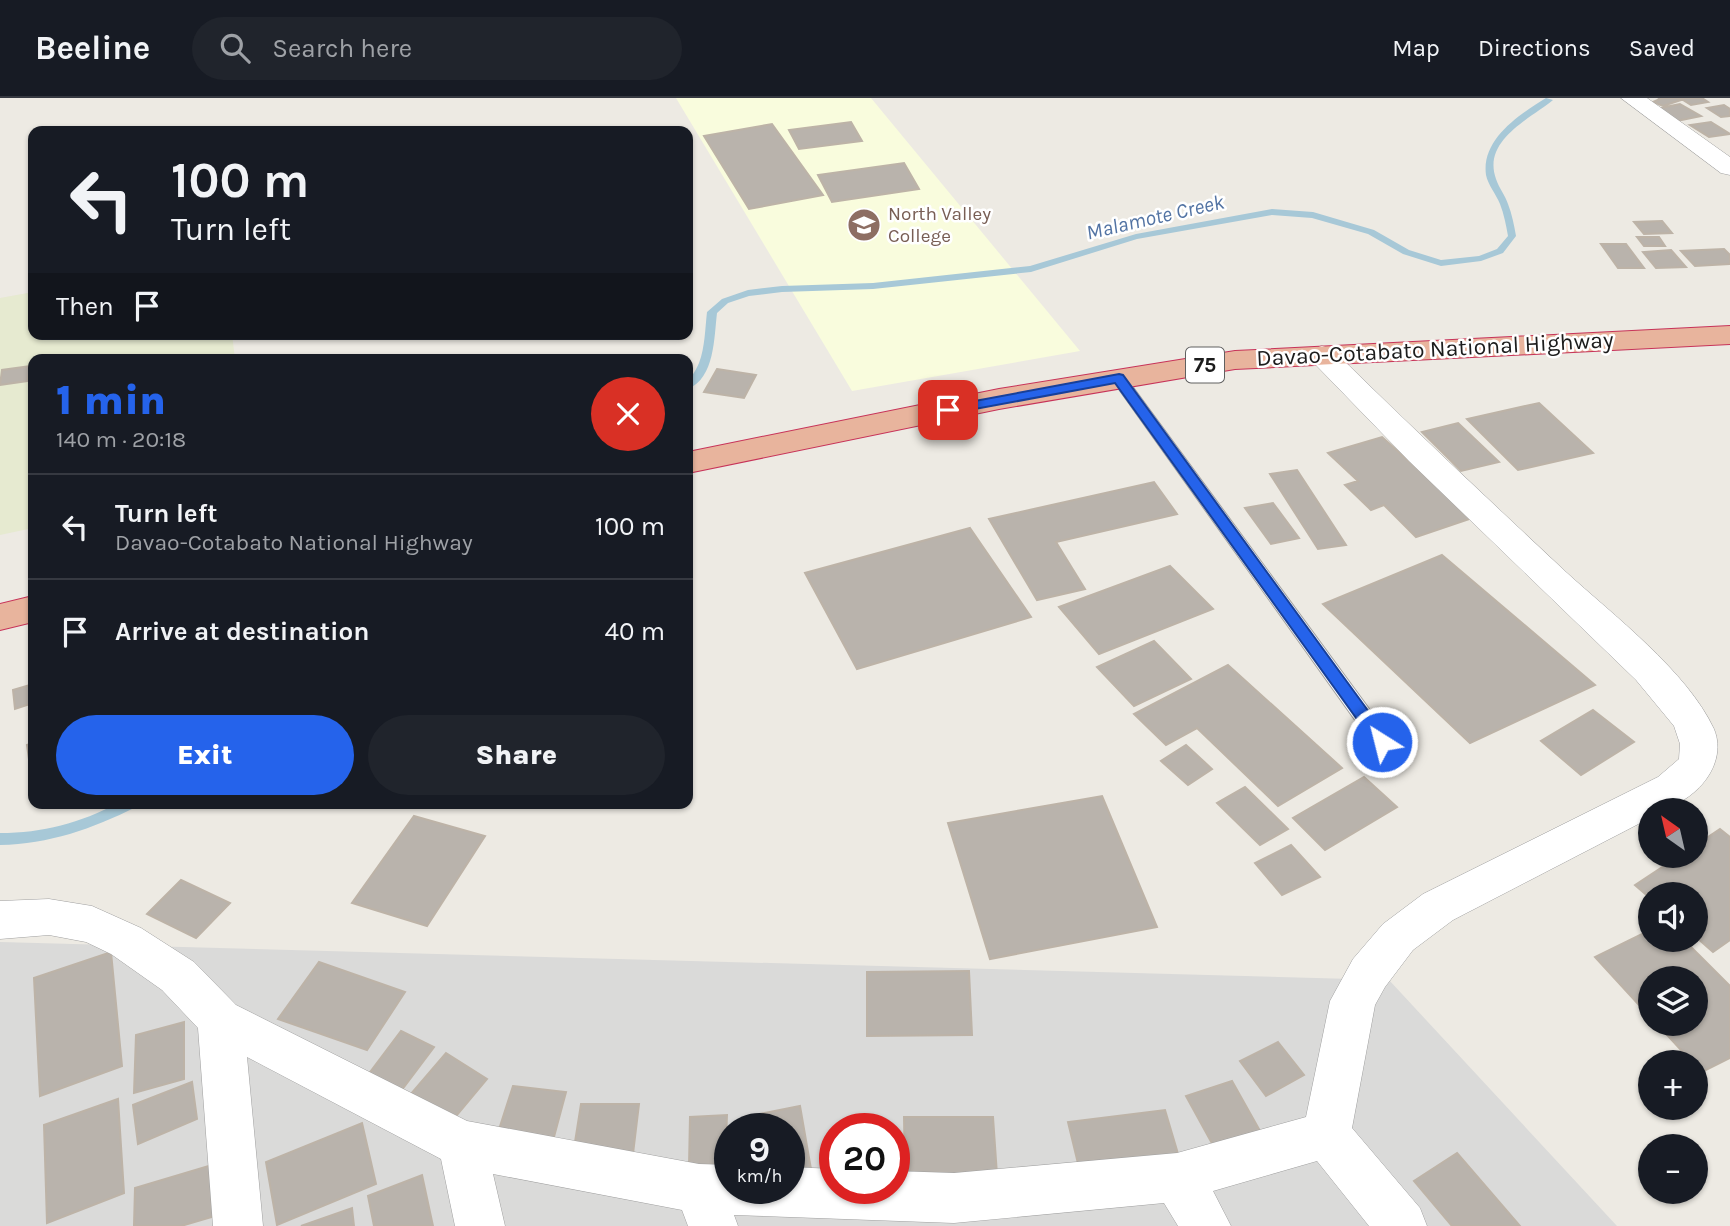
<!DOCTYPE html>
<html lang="en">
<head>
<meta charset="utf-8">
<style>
  :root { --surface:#171b24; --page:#20242c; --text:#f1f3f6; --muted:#9ea1a6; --line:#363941; --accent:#2563eb }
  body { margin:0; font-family:Karla,sans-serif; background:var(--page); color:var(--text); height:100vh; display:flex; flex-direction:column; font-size:26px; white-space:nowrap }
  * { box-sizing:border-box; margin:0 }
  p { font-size:23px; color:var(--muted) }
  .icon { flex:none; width:38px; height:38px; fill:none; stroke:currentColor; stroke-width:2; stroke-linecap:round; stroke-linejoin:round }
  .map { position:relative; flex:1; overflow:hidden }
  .details { position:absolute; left:28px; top:256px; width:665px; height:455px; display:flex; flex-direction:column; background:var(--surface); border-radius:14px; box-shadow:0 2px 5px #0004 }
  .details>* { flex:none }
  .guide { position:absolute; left:28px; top:28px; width:665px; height:214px; border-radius:14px; box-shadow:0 2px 5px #0004; background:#171b24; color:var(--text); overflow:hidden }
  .needle { width:46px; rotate:326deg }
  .tools { position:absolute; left:1638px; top:700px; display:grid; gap:14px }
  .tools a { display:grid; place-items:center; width:70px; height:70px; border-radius:50%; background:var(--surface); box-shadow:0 2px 5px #0004; font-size:35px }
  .speed { position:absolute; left:714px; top:1015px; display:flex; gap:14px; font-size:35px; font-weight:700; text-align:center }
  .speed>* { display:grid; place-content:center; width:91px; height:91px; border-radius:50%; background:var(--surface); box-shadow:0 2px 5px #0004; line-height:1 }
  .speed small { font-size:18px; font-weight:400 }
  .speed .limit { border:10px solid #d22; background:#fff; color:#111 }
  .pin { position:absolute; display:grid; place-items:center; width:60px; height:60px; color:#fff; margin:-30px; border-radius:14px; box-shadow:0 4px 10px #0006 }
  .me { position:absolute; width:77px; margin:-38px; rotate:324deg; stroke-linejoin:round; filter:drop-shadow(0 0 5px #0008) }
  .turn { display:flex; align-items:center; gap:24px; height:147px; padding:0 28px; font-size:32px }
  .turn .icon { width:91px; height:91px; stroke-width:2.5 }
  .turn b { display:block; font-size:49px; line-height:60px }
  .then { display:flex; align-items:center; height:66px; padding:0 28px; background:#0003; gap:14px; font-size:26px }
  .round { display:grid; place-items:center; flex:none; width:74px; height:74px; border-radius:37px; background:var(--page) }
  .overview { display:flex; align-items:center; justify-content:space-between; height:119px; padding:0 28px }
  h1 { font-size:42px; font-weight:800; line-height:52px; color:var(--accent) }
  .button { display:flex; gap:14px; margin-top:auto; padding:14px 28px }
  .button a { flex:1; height:80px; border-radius:42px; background:var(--accent); color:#fff; font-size:28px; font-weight:800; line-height:80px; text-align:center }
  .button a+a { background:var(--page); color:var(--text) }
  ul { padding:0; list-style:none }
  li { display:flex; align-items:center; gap:21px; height:105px; padding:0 28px; border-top:2px solid var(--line) }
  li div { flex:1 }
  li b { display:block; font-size:26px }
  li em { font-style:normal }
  header { display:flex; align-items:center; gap:42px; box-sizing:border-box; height:98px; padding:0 35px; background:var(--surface); border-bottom:2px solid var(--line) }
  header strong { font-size:33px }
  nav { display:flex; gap:38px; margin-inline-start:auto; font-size:24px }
  .search { width:490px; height:63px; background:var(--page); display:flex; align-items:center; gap:18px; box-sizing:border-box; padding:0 24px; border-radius:38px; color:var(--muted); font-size:26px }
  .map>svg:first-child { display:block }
  .residential { fill:#dadad9; fill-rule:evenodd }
  .education { fill:#f9fcdd }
  .farmland { fill:#e6ead0 }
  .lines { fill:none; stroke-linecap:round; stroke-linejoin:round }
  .stream { fill:#a7c8d7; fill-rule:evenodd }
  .building { fill:#b9b3ac; stroke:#bdb3a7; stroke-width:2 }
  .service-casing { stroke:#a0a0a0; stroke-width:2 }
  .minor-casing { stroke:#a0a0a0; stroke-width:1 }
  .trunk-casing { stroke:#c73359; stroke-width:2 }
  .service { fill:#fff; fill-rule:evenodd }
  .minor { fill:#fff; fill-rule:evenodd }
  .trunk { fill:#e8b49d; fill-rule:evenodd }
  .route { fill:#2563eb; stroke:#184099; stroke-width:2 }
  .labels { text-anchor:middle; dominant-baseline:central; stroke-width:5; stroke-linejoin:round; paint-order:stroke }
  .far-education-label { font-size:19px; fill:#785e54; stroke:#fff; text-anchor:start }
  .far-water-label { font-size:21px; font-style:italic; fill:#5273a3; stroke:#fff }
  .shield { fill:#fff; stroke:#606060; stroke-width:2 }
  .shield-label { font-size:21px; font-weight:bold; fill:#1c1c1c }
  .street-label { font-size:23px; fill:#1c1c1c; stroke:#fff }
</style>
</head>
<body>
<header>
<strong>Beeline</strong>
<div class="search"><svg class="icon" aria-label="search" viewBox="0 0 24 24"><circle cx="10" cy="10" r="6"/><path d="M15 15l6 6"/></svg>Search here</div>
<nav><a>Map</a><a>Directions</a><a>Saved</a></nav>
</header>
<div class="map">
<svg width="1730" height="1128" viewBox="0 0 1730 1128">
  <rect width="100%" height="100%" fill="#edeae3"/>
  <path class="residential" d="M0 844 1389 882 1617 1128H0ZM730 1031H789V1090H730ZM835 1031H894V1090H835Z"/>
  <path class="education" d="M676 0H871L1080 253 852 293Z"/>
  <path class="farmland" d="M33 194V236H232L235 261H33V430L0 437V200Z"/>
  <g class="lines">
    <path class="stream" d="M1546 0 1553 2C1530 21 1482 42 1496 81 1499 90 1505 97 1508 106 1512 116 1514 127 1516 138L1503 155 1481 163 1441 168 1403 156 1368 136 1312 120 1272 117 1137 141 1031 174 873 191 782 194 749 198 728 205 717 215C714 239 715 280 688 291 688 281 695 275 699 265 705 249 705 231 707 214L722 201 748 192 782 188 873 185 1030 168 1136 136 1272 111 1313 114 1374 132 1409 152 1441 162 1479 158 1497 151 1508 138C1506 127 1504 116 1500 106 1496 96 1488 87 1486 77 1481 41 1520 16 1546 0Z
      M118 705H138L136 709C92 731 49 746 0 747V735C43 735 80 725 118 705Z"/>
  </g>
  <path class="building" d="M1658 0H1677L1681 2 1663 8 1653 4 1660 1Z
    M1680 0H1702L1708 4 1691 7Z
    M1680 6 1701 18 1677 23 1655 11Z
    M1724 7 1730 11V18L1721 19 1707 10Z
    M851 24 862 43 799 51 789 32Z
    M1711 24 1730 36 1709 39 1690 27Z
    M772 26 823 97 749 111 704 38Z
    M904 65 919 91 832 104 818 77Z
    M1662 123 1672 135 1644 136 1634 124Z
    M1637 139H1659L1665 148H1644Z
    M1601 146H1626L1644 170H1618Z
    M1724 151 1730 157V166L1695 168 1681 153Z
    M1671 152 1686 169 1656 170 1643 154Z
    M31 268 27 283 0 287 2 272Z
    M717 271 756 277 744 300 704 294Z
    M1539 305 1593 355 1518 372 1467 321Z
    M1458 325 1499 364 1461 373 1422 334Z
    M1382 339 1472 420 1416 439 1384 407 1371 412 1345 387 1358 383 1328 355Z
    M1297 372 1346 447 1318 451 1270 376Z
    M1154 384 1177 416 1056 444 1085 491 1037 502 989 421Z
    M1273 405 1299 440 1271 446 1245 410Z
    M970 430 1031 519 857 571 805 475Z
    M1442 457 1595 587 1470 645 1323 506Z
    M1170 468 1213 511 1099 556 1059 509Z
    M1154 543 1191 581 1134 608 1097 569Z
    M1228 567 1342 670 1278 708 1197 630 1166 647 1134 616Z
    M33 586V605L15 611 13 592Z
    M1593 612 1634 644 1581 677 1541 643Z
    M33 645V690L27 647Z
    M1186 647 1212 671 1188 687 1161 663Z
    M1364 679 1397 709 1325 752 1293 720Z
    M1245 689 1288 731 1260 747 1217 705Z
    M1102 698 1157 829 990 861 948 725Z
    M414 718 485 738 427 828 352 805Z
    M1720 731 1730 739V842L1713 854 1696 839V796H1650V800L1635 787 1679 758H1696V747Z
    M1291 747 1320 779 1282 797 1255 765Z
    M181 782 230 805 196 840 147 816Z
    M1650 832V842H1684L1730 888V960L1702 974 1696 964H1692L1657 926H1696V880H1650V919L1595 859Z
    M111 854 122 968 40 998 34 880Z
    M319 864 405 894 367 952 278 921Z
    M969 873 972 937 867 938V874Z
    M184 924V981L134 995 136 937Z
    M401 933 434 949 398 997 365 981Z
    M1278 944 1304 977 1266 998 1240 963Z
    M446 955 487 981 452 1023 410 997Z
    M1232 983 1260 1033 1214 1049 1186 998Z
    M192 984 197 1021 138 1046 133 1007Z
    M513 988 566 994 551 1050 495 1044Z
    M118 1001 124 1095 47 1125 44 1027Z
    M581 1006H639L632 1064 572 1063Z
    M800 1008 812 1077 789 1081V1031H746L744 1019Z
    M1165 1012 1181 1066 1081 1078 1068 1024Z
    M727 1017 725 1066 689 1068 690 1019Z
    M904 1019H993L997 1077H905Z
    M362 1025 376 1086 277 1127 266 1064Z
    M885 1025 886 1031H838V1028Z
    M1457 1055 1520 1128H1452L1414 1083Z
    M215 1066V1118L181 1128H134L135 1090Z
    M422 1077 433 1128H374L368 1098Z
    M352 1110 354 1128H301Z"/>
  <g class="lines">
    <defs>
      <path id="service" d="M1119 275 1124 277 1389 638 1392 644 1389 650 1382 652 1375 650 1111 280Z"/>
      <path id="minor" d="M1621 0H1647L1730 59V77L1721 75Z
        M1322 248 1332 251C1409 327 1487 400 1566 474 1613 517 1687 573 1714 631 1730 670 1688 712 1650 712V720L1453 822 1413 852 1385 889 1375 907 1352 1030 1420 1110 1427 1128H1369L1317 1063 1213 1093 1231 1128H1178L1164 1105 954 1125 734 1117 738 1128H688L682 1112 493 1076 505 1128H455L441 1061 247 959 263 1128H213L198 930 162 892 111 856 86 844 49 837 0 841V803L49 801 92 808 141 830 194 864 236 907 467 1023 699 1066 730 1067V1090H789V1069L835 1071V1090H894V1073L954 1075 1177 1055 1306 1019 1330 903 1353 861 1383 826 1423 796 1658 679 1679 661 1680 646 1674 628 1636 582 1409 363 1312 263 1307 257 1312 251Z"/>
      <path id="trunk" d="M1730 228V246L1235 271 999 311 688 375V354L999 291 1235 253Z
        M33 498V524L0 532V506Z"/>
    </defs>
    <use href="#service" class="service-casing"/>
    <use href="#minor" class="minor-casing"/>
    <use href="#trunk" class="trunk-casing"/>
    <use href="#service" class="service"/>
    <use href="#minor" class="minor"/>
    <use href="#trunk" class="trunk"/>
  </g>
  <path class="route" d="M1119 276 1123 277 1388 640 1391 644 1388 649H1377L1115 285 948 316 941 312 948 308Z"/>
  <defs>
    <symbol id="university-disc" viewBox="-11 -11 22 22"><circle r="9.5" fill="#8d6e63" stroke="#fff"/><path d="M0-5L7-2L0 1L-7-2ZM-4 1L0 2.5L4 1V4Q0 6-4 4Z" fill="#fff"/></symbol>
  </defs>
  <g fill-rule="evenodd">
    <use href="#university-disc" x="845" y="108" width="38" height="38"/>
  </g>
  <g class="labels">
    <g class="far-education-label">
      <text x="888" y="116">North Valley<tspan x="888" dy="22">College</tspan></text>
    </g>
    <g class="far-water-label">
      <text transform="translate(1155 119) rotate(-13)">Malamote Creek</text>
    </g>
    <rect class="shield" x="1186" y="249.5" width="38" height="35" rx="5"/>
    <g class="shield-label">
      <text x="1205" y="267">75</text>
    </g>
    <g class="street-label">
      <text transform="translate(1435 251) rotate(-3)">Davao-Cotabato National Highway</text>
    </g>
  </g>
</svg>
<div class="tools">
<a><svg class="needle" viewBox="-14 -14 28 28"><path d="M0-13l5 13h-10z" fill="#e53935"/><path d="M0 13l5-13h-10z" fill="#9ea1a6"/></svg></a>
<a><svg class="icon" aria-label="sound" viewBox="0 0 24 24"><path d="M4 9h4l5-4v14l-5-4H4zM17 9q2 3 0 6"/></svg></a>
<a><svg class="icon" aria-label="layers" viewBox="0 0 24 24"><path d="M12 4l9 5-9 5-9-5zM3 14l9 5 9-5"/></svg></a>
<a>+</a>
<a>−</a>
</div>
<div class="speed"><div>9<small>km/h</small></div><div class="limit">20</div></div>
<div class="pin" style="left:948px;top:312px;background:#d93025"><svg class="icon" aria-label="arrive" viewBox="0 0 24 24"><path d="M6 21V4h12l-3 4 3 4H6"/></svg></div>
<svg class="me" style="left:1382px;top:644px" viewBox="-20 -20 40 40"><circle r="17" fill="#2563eb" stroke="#fff" stroke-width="3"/><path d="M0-11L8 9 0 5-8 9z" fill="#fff"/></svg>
<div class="guide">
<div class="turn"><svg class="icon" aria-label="left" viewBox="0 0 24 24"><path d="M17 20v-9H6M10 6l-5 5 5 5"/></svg><div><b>100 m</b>Turn left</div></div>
<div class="then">Then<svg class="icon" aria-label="arrive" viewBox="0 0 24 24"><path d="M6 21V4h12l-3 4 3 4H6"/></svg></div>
</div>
<section class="details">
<div class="overview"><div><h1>1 min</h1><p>140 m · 20:18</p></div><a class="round" style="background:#d93025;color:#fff"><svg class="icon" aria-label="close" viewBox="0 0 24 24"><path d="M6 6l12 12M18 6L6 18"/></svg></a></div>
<ul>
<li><svg class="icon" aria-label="left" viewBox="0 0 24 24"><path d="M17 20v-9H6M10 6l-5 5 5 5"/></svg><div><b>Turn left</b><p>Davao-Cotabato National Highway</p></div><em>100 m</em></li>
<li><svg class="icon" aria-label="arrive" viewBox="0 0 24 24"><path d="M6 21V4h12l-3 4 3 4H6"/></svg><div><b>Arrive at destination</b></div><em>40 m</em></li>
</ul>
<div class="button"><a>Exit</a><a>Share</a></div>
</section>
</div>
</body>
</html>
